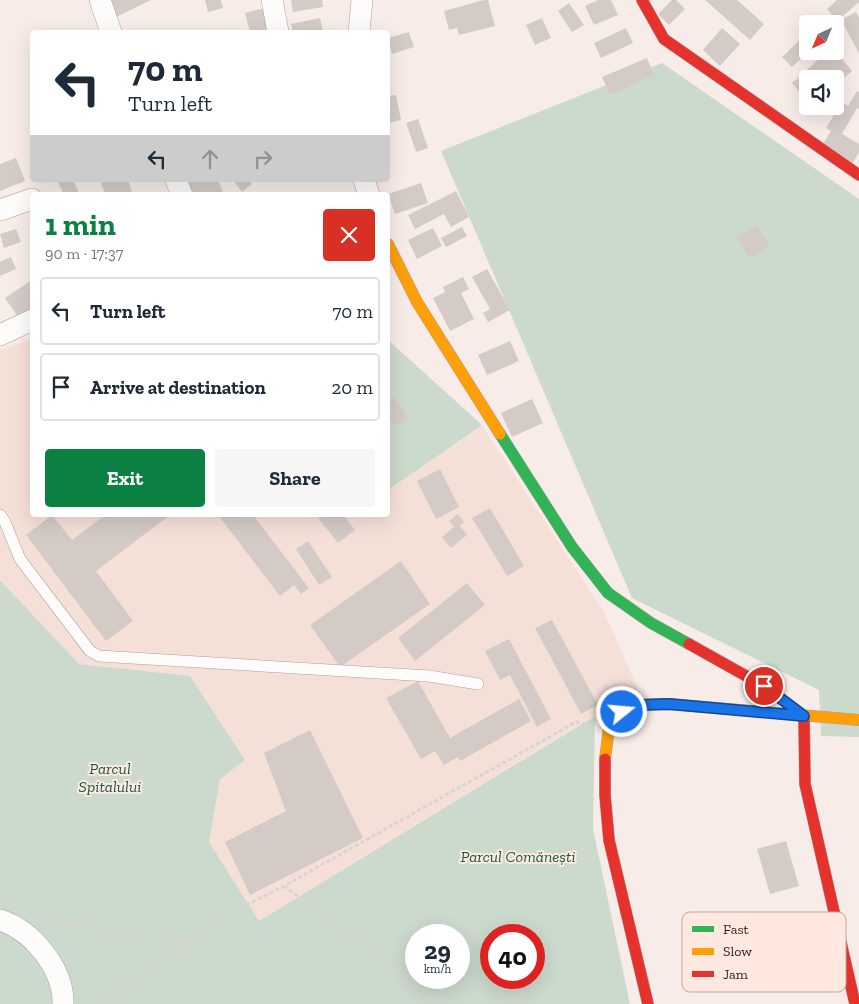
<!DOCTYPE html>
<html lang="en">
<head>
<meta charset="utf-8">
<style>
  :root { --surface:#fff; --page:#f6f6f7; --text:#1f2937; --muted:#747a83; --line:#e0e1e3; --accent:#0b8043 }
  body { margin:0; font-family:"Zilla Slab",serif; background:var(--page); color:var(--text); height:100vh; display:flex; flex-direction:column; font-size:19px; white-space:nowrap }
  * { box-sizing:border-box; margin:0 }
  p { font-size:16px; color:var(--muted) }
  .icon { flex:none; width:28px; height:28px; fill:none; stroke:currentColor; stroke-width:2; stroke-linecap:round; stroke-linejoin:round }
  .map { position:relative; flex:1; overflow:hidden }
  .drawer { position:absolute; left:30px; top:192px; width:360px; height:325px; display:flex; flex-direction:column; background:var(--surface); border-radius:5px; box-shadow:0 5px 20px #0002 }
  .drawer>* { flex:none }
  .guide { position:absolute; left:30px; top:30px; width:360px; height:152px; border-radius:5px; box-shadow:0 5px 20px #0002; background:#fff; color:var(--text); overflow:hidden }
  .needle { width:32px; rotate:224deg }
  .controls { position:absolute; left:799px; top:15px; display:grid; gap:10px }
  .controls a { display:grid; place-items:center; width:45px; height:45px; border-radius:5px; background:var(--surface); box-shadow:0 5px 20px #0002; font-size:25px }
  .speed { position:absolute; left:405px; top:924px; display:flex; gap:10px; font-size:25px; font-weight:700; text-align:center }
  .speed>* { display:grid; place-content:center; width:65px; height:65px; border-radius:50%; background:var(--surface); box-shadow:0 5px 20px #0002; line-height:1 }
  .speed small { font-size:12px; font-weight:400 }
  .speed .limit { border:8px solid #d22; background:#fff; color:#111 }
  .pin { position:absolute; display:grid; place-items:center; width:42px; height:42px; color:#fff; margin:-21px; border:2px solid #fff; border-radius:50%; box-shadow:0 1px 5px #0007 }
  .me { position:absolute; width:55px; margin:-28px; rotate:73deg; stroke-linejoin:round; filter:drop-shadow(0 0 4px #0008) }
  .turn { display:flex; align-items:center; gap:18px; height:105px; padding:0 15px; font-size:22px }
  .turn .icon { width:65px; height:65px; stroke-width:2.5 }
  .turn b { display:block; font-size:35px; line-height:42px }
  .lanes { display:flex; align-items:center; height:48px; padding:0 15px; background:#0003; justify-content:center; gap:25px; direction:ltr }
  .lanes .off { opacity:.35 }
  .round { display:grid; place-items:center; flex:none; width:52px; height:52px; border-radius:5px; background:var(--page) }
  .summary { display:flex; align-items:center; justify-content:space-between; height:85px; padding:0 15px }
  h1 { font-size:30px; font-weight:800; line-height:38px; color:var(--accent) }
  .button { display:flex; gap:10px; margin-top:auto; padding:10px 15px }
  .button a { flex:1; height:58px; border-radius:5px; background:var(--accent); color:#fff; font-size:20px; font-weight:800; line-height:58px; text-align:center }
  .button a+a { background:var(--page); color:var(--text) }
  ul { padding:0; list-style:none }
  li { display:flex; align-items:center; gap:15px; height:68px; margin:0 10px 8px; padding:0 5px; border:2px solid var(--line); border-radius:5px }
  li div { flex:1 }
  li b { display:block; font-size:19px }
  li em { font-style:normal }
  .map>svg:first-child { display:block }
  .built { fill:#f5e0d8 }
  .green { fill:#ccd9cd; fill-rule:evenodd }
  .building { fill:#d4cbc7 }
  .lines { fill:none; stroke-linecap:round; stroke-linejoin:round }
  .lane-casing { stroke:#aaa19e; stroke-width:12 }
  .street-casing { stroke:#aaa19e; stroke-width:22 }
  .fast-casing { stroke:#aaa19e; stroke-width:12 }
  .slow-casing { stroke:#aaa19e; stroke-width:12 }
  .jam-casing { stroke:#aaa19e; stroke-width:12 }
  .path { stroke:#d8d4d3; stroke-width:3; stroke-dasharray:4 2.5; stroke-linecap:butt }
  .lane { stroke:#fefcfb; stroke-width:11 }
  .street { stroke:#fefcfb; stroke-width:21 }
  .fast { stroke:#30b455; stroke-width:11 }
  .slow { stroke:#ff9f0a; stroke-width:11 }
  .jam { stroke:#e5322d; stroke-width:11 }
  .route-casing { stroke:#114b97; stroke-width:12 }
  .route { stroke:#1a73e8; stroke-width:9 }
  .labels { text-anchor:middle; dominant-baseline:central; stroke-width:4; stroke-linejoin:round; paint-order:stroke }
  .park-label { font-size:16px; font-style:italic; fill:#115c3d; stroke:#fee8e0 }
  .key { fill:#fee8e0; stroke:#bdaba5; stroke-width:1 }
  .key-label { font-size:14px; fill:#241c1a }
</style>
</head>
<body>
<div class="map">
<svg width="859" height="1004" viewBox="0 0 859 1004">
  <rect width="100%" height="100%" fill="#f7ece7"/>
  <path class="built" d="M32 339V515H388V490L482 425 605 614 638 689 259 921 209 842 220 779 190 676 79 664 0 580V350Z"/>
  <path class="green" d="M662 63 859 199V737L821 736 819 690 632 598 441 151Z
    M388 340 482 425 388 490Z
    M0 580 79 664 190 676 245 760 220 779 209 842 259 921 595 716 593 829 630 1004H0ZM416 935H459V978H416ZM491 935H534V978H491Z"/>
  <path class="building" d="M109 0H151L114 18Z
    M205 0H221L223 8 208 12Z
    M291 0H322L323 7 293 12Z
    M484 0H488L495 26 459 35 457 28 449 30 444 11Z
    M598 0H611L618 15 594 25 585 6Z
    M672 0H676L685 9 669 25 658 14Z
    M705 0H737L764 24 750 40Z
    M837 0H859V2L837 21 827 9Z
    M569 3 584 25 572 32 558 11Z
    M265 8 271 32H250L245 13Z
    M856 12 859 18V53L841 20Z
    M320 18 323 32H293L291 24Z
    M542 18 551 38 535 45 526 25Z
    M626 28 633 43 601 58 594 43Z
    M722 28 740 44 720 66 703 50Z
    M409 32 414 47 392 54 388 38Z
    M804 36 808 39V52L792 67 782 57Z
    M835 50 852 71 838 83 828 72 821 79H808V91L802 95 792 83 828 51Z
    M647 58 654 75 610 95 602 77Z
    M857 91 859 92V109L857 108 842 134 859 144V152L851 166 821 147 831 131 826 128 842 102 848 106Z
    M396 95 401 120 388 123V96Z
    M418 119 428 148 416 152 406 123Z
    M16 158 25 181 0 191V164Z
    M57 180H73L80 195H64Z
    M110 180H128L133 195H106L101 183Z
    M186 180H218L224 195H191Z
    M233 180H249L252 184 242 192Z
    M421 183 428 203 395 214 388 194Z
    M456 191 469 217 451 227 444 214 415 229 408 215Z
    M757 225 770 246 749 258 737 237Z
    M462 227 467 236 446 247 441 238Z
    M433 228 442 246 417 259 408 240Z
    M16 229 21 242 4 248 0 234Z
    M11 257 16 269 0 276V262Z
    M487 269 510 310 488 322 483 313 490 309 472 277Z
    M463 277 469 289 461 293 474 319 450 331 433 298 445 292 443 287Z
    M32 280V308L18 317 5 298Z
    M510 341 519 361 487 375 478 355Z
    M395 397 407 419 394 425 388 413V401Z
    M532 399 543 423 512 437 501 413Z
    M440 469 459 507 436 519 417 481Z
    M490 508 524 566 507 576 472 518Z
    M458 514 464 522 460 526 467 535 451 548 442 537 454 527 449 521Z
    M52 515 72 540 105 515H170L96 571 133 621 106 641 26 535Z
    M218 515H253L309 588 301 594 294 585 280 596Z
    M316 515H343L355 530 338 543Z
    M308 541 332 577 319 585 296 549Z
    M401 561 430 604 340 667 310 625Z
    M467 583 485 605 415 661 398 638Z
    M552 620 598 705 581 714 535 628Z
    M509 639 551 719 537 727 510 675 500 680 485 651Z
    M418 681 450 738 519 699 531 721 460 761 458 757 444 765 435 751 421 759 386 698Z
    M310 730 363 838 250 895 225 842 286 811 264 753Z
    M786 841 799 886 770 894 757 849Z"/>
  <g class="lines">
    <defs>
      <path id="lane" d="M0 515 5 522 20 559 90 651 99 656 429 676 478 684"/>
      <path id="street" d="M100 0 111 32
        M272 0 278 32
        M359 32 362 0
        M176 180 182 195
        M364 180 369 195
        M0 210 32 199
        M0 335 32 320
        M0 920C32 930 64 969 63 1004"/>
      <path id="fast" d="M500 434 572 547 608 593 651 623 689 644"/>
      <path id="slow" d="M388 244 417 302 500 434
        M605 759 609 728 622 712 637 705 669 704 859 720"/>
      <path id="jam" d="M642 0 664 39 859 175
        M689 644 764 686 804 716 805 784 855 1004
        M605 759V795L609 840 648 1004"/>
    </defs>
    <use href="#lane" class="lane-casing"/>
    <use href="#street" class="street-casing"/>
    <use href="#fast" class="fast-casing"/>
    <use href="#slow" class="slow-casing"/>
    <use href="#jam" class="jam-casing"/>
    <path class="path" d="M284 886 365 945 430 1004
      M43 923 87 926 185 942
      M102 1004 209 924 284 886 576 722 587 724"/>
    <use href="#lane" class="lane"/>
    <use href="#street" class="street"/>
    <use href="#fast" class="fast"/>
    <use href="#slow" class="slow"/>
    <use href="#jam" class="jam"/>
  </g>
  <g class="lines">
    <defs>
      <path id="route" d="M622 712 637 705 669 704 804 716 764 686"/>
    </defs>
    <use href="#route" class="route-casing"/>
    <use href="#route" class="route"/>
  </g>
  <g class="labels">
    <g class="park-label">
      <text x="110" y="768">Parcul<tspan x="110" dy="18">Spitalului</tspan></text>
      <text x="518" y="856">Parcul Comănești</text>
    </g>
  </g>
  <rect x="682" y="912" width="164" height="80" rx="8" class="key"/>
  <rect x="692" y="926" width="22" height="6" fill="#30b455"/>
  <rect x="692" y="948" width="22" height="7" fill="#ff9f0a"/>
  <rect x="692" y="971" width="22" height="6" fill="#e5322d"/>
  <g class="key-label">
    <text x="723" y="934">Fast</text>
    <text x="723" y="956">Slow</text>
    <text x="723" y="979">Jam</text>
  </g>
</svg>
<div class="controls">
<a><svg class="needle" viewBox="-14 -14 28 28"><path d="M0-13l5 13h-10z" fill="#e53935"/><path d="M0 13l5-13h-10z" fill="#747a83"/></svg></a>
<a><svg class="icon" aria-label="sound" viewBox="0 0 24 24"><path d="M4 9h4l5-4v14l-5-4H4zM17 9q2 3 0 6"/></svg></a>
</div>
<div class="speed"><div>29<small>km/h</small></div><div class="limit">40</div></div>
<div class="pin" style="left:764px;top:686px;background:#d93025"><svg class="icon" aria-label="arrive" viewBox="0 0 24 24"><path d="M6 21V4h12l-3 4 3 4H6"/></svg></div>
<svg class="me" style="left:622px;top:712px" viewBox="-20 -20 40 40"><circle r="17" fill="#1a73e8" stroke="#fff" stroke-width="3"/><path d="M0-11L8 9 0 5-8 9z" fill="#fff"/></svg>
<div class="guide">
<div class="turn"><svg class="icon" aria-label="left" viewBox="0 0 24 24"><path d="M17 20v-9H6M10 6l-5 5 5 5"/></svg><div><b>70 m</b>Turn left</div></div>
<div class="lanes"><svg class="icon" aria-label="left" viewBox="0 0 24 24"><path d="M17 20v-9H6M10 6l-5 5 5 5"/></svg><svg class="icon off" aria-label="ahead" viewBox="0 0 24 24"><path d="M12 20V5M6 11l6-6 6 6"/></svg><svg class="icon off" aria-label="right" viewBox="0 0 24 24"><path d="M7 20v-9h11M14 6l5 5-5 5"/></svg></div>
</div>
<section class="drawer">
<div class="summary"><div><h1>1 min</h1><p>90 m · 17:37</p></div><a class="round" style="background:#d93025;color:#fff"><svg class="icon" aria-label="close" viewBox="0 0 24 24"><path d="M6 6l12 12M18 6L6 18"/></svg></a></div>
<ul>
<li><svg class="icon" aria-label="left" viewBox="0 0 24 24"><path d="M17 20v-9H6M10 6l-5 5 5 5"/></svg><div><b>Turn left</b></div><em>70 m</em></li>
<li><svg class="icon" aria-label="arrive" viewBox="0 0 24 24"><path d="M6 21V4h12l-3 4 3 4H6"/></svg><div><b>Arrive at destination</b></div><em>20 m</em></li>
</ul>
<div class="button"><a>Exit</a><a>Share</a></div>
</section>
</div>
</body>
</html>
